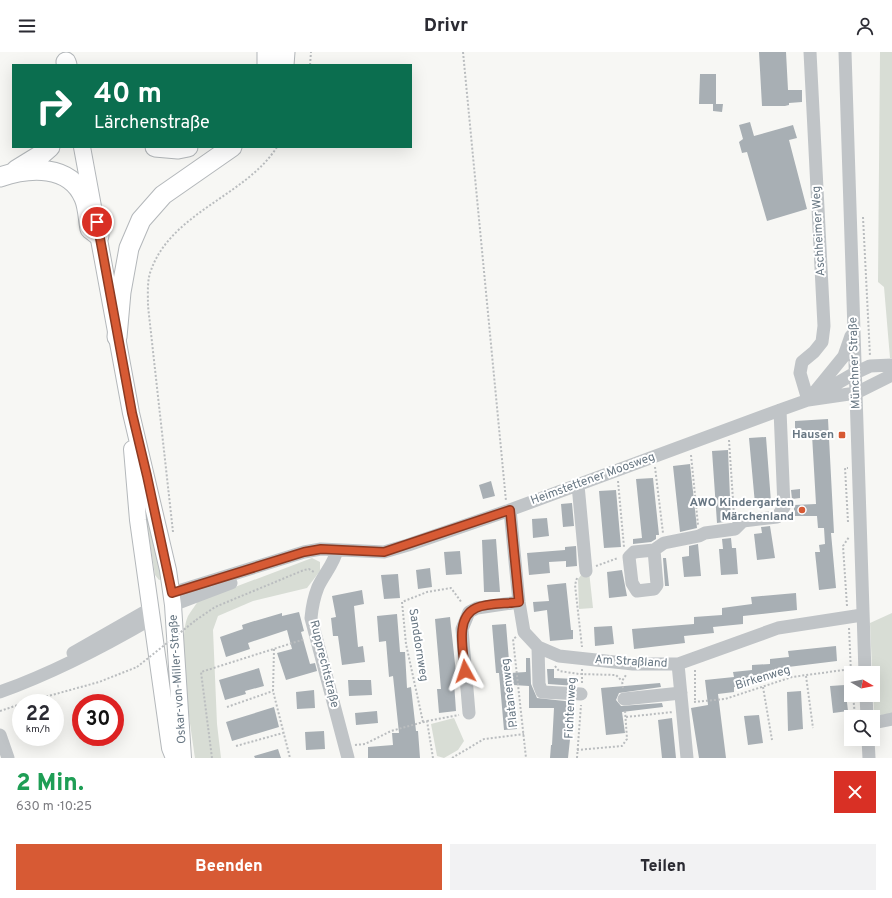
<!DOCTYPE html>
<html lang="de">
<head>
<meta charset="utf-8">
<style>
  :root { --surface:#fff; --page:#f2f2f3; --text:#2b2b33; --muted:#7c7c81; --accent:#d75a34 }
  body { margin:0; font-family:Overpass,sans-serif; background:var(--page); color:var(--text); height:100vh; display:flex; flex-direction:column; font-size:15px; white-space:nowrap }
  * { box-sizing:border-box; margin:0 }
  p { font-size:13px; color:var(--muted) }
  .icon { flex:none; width:22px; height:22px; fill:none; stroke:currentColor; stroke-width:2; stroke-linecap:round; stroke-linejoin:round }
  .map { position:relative; height:706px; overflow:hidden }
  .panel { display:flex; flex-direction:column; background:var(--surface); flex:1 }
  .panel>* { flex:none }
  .top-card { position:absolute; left:12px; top:12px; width:400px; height:84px; border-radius:0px; box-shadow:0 4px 16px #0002; background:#0b6e4f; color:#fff; overflow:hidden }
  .needle { width:26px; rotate:100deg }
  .controls { position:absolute; left:844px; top:614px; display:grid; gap:8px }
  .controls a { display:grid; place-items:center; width:36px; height:36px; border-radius:0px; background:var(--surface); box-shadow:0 4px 16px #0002; font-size:20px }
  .speed { position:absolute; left:12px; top:642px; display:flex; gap:8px; font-size:20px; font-weight:700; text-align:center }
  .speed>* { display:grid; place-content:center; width:52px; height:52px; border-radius:50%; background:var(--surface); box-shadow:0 4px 16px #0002; line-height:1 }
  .speed small { font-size:10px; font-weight:400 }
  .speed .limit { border:6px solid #d22; background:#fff; color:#111 }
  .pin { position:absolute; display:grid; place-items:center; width:34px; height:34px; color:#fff; margin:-17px; border:2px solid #fff; border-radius:50%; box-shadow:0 1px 4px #0007 }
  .me { position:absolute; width:44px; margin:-22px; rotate:355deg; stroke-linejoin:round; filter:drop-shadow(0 0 3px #0008) }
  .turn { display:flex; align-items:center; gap:14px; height:84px; padding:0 16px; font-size:18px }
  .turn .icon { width:52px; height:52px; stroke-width:2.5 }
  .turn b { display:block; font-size:28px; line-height:34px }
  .round { display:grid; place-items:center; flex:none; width:42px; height:42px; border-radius:0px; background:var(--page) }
  .overview { display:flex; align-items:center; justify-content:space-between; height:68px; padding:0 16px }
  h1 { font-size:24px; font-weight:800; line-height:30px; color:#1e9e55 }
  .action { display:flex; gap:8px; margin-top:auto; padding:8px 16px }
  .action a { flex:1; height:46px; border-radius:0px; background:var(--accent); color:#fff; font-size:16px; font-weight:800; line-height:46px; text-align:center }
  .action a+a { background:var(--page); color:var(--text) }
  header { display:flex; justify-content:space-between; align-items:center; height:52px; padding:0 16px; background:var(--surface); font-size:18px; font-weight:800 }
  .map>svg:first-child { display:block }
  .green { fill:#d8ddd5 }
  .building { fill:#a8afb4 }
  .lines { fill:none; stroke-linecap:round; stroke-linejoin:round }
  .major-casing { stroke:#b4b8bb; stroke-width:18 }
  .highway-casing { stroke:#b3b7ba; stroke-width:21 }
  .path { stroke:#babdbf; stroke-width:2; stroke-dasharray:2 2; stroke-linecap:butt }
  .minor { stroke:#c0c4c7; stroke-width:13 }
  .major { stroke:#fff; stroke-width:16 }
  .highway { stroke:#fff; stroke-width:19 }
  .path-bridge { stroke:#babdbf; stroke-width:2; stroke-dasharray:2 2; stroke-linecap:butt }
  .route-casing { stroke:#8c3a22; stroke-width:10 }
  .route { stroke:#d75a34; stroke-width:7 }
  .poi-dot { fill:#d75a34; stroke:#fff; stroke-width:1.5 }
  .labels { text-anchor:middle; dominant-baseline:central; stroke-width:4; stroke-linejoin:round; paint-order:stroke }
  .street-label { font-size:12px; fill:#687783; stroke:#fff }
  .poi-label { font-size:12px; font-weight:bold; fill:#687783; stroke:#fff; text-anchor:end }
</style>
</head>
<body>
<header><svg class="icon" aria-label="menu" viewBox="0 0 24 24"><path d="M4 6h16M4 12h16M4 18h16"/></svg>Drivr<svg class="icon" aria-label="person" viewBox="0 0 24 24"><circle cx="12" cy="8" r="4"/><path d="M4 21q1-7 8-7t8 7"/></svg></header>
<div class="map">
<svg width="892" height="706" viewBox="0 0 892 706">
  <rect width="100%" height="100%" fill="#f7f7f4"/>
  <path class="green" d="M880 0H892V306H890L884 235 878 230Z
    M145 449 163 527 159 528 155 523 144 452Z
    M312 506 320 510V519L307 536 253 549 218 564 213 578 217 672 221 706H195C191 675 176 591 188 564 191 559 195 554 198 549Z
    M589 519 593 556 579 557 578 527 582 522Z
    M892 561V662L881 663 874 661 870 571Z
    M454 666 464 689 458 698 444 706 437 704 431 672Z"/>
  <path class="building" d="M759 0H786L788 38H802V50L789 51V53L785 54H762Z
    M700 22H716V52H723L722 60 713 59V52H699Z
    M750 70 754 84 793 73 797 86 789 88 807 157 767 169 747 100 742 101 739 90 743 87 739 73Z
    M828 367 834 481H831L836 536 819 538 815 500H820L819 493 825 492 824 476H818L817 464H794V453L816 452 812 383 795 384V369Z
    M766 385 771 450 755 452 749 386Z
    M728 398 731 469 717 471 712 399Z
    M690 412 697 476 680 480 673 414Z
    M653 426 659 483H656V487L651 490 633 492V487L642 486 636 427Z
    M491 429 495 444 483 447 479 433Z
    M800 437V446L792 447 791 438Z
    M616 438 621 495 604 496 599 439Z
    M572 451 574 474 563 475 561 452Z
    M547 466 549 484 533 486 532 467Z
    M770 474 775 506 757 508 754 482 762 481 761 475Z
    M731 486 732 496H736L738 522 721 523 719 497H723L722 487Z
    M496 487 500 540H484L482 488Z
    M698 492 701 524 684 525 682 505 689 504V494Z
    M576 494 577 514 566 515V509L549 510 550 521 529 523 527 501 565 498V495Z
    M460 499 462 522 446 523 444 500Z
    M663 506H666L669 534H665Z
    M430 516 432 535 418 537 416 518Z
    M622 518 627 544 609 546 607 520Z
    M398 522 400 546 384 547 381 523Z
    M566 531 571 578H573V587L550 589 547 558 534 560 533 550 549 549 547 533Z
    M362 538 364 552 354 554 358 595 363 594 365 610 342 613 338 584H333L331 566 336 565 332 544Z
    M796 541 797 558 743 564V572L713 575 714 581 684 584 685 591 634 597 632 577 694 572V565L722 563V556L752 552 751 545Z
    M299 560 304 579 301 580 310 612 315 611 317 619 286 628 277 601 292 597 287 578 248 591 250 597 226 605 220 585 243 577 242 573 251 570 282 561V564Z
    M397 562 400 600H405L407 636 411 635 416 679H418L420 706H368V695L393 693 392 681H399L393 624 389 625 386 589 379 590 377 564Z
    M450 565 457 630H454L456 659 439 661 437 637H441L435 567Z
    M506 572 510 621 526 620V606H530L531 632 537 646 574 650 568 706H550L551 693H552L554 656H529V634L513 633 517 677 504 678 499 621H496L492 573Z
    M612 574 614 592 595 594 594 575Z
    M836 594 837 609 788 615V620L769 622 770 627 753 628V633L734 635V640L718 642 726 706H699L691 656 708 653 705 628 734 625 733 620 752 618V613L770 612V607L789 605 788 599Z
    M259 616 264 634 245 639 246 642 225 648 219 628Z
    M547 617H554V626L576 627V634L548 632Z
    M348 628H371L372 643 349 644Z
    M660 631 661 635 619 641 616 648 621 654 662 651 663 655 622 660 625 681 606 683 601 636Z
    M845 633 848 659 833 661 830 634Z
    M314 638 315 656 297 657 296 640Z
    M801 639 803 677 788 679 787 640Z
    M274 655 279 675 232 689 226 670Z
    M377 659 378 671 356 673 355 661Z
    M759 663 763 691 748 693 744 664Z
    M672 666 676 706H662L658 668Z
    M324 679 325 697 306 698 305 680Z
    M278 697 281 706H255L254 704Z"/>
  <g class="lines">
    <defs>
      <path id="major" d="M82 95 131 361 168 518 173 553 183 706
        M132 397 138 468 170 696 174 706"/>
      <path id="highway" d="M66 10 67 13
        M267 13V0
        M284 13 285 0
        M155 95 178 97 188 95
        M16 118 42 102 50 95
        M0 125C29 115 70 112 84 146 88 155 88 167 90 177L99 184
        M117 285 121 240 129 196 141 168 163 143 232 95"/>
    </defs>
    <use href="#major" class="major-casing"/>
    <use href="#highway" class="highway-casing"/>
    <path class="path" d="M463 0 506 449
      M310 13 311 0
      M863 165 870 304
      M729 388 734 463
      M691 403 698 473
      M655 415 663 481
      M618 429 624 495
      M848 470 845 416H848
      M173 480 148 254C148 244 147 231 150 221 170 160 245 145 277 95
      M596 514 618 506
      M577 526 575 533 582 595
      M847 554 843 494 849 485
      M196 568 215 555 304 518 309 517 314 520
      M849 576 851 621
      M516 585 513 587 526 706
      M274 597 273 639 290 706
      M555 614 559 619 579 622 616 623 622 629
      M695 618V650
      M806 624 813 676
      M582 631V617
      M763 635 772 688
      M623 636 622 629 626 623
      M853 643 855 664
      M694 650 725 647 792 625 851 617
      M23 651 99 630 137 615
      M227 655 273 639
      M0 659 21 652
      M626 665 673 660
      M427 669 459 663
      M423 670 406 592 402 550 427 540 451 536 462 551
      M355 693 365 692 391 679 427 669 433 706
      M236 694 283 681
      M577 698 622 694 627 687 625 658
      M212 706 201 620 305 587
      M452 706 484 687 524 682
      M577 706 581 653"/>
    <path class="minor" d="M845 0 865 621
      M813 342 844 304 851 284
      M815 344 855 321 870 314 892 313
      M808 348 800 321 802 310 814 300 822 290 824 274 810 0
      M578 433 586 519
      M510 458 519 550 524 580 538 595 559 604 633 612H678L778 576 862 563
      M337 498C334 512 324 522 318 535 314 545 312 555 311 566L348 706
      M654 498 657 533 654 537 637 539 632 531 629 505 634 500 654 498 664 491 699 484 705 481 735 477 743 469 777 465 784 455 780 358
      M172 541 304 500 321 497 384 500 408 493 507 459 780 358 808 348 856 341 892 323
      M173 553 231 531
      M538 595 539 632 542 640 581 642
      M73 601 150 557
      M678 612 687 706
      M0 640C53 621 103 595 151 567
      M866 643 867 665
      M624 647 681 641
      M469 661 462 577 469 560 477 556 519 550
      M873 671 892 667
      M0 683 8 706
      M868 687 869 706"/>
    <use href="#major" class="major"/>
    <use href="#highway" class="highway"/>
    <path class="path-bridge" d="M137 615 196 568"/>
  </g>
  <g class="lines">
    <defs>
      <path id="route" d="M97 170 132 361 147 424 172 541 304 500 321 497 384 500 510 458 519 550C506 552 487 551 476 556 454 566 464 601 465 619"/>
    </defs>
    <use href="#route" class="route-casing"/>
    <use href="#route" class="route"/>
  </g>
  <g class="poi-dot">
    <rect x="838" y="379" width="8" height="8" rx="2"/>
    <circle cx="802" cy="458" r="4"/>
  </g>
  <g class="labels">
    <g class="street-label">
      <text transform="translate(819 179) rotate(-93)">Aschheimer Weg</text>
      <text transform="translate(855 311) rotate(-92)">Münchner Straße</text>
      <text transform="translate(593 427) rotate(-20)">Heimstettener Moosweg</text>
      <text transform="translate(418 593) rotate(81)">Sanddornweg</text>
      <text transform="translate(631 610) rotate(3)">Am Straßland</text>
      <text transform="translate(324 612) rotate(76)">Rupprechtstraße</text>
      <text transform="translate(763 626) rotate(-17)">Birkenweg</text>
      <text transform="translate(178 627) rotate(-94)">Oskar-von-Miller-Straße</text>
      <text transform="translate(510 641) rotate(-97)">Platanenweg</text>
      <text transform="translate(571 656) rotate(-87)">Fichtenweg</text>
    </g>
    <g class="poi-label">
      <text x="834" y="383">Hausen</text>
      <text x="794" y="451">AWO Kindergarten<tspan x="794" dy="14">Märchenland</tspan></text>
    </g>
  </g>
</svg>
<div class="controls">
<a><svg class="needle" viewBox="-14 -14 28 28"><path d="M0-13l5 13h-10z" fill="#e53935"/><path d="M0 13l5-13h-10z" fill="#7c7c81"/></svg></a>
<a><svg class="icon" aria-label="search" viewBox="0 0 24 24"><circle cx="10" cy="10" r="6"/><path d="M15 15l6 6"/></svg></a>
</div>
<div class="speed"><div>22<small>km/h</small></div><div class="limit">30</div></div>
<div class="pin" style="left:97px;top:170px;background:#d93025"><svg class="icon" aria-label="arrive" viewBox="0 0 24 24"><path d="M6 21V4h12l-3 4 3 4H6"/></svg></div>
<svg class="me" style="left:465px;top:619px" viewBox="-20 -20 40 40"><path d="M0-17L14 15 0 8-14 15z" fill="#d75a34" stroke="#fff" stroke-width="4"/></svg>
<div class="top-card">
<div class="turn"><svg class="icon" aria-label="right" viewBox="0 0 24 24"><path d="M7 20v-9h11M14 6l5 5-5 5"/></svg><div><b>40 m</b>Lärchenstraße</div></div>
</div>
</div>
<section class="panel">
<div class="overview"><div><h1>2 Min.</h1><p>630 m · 10:25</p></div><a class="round" style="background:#d93025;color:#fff"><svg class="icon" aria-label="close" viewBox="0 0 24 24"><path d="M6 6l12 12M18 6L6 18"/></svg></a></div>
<div class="action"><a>Beenden</a><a>Teilen</a></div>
</section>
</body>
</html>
